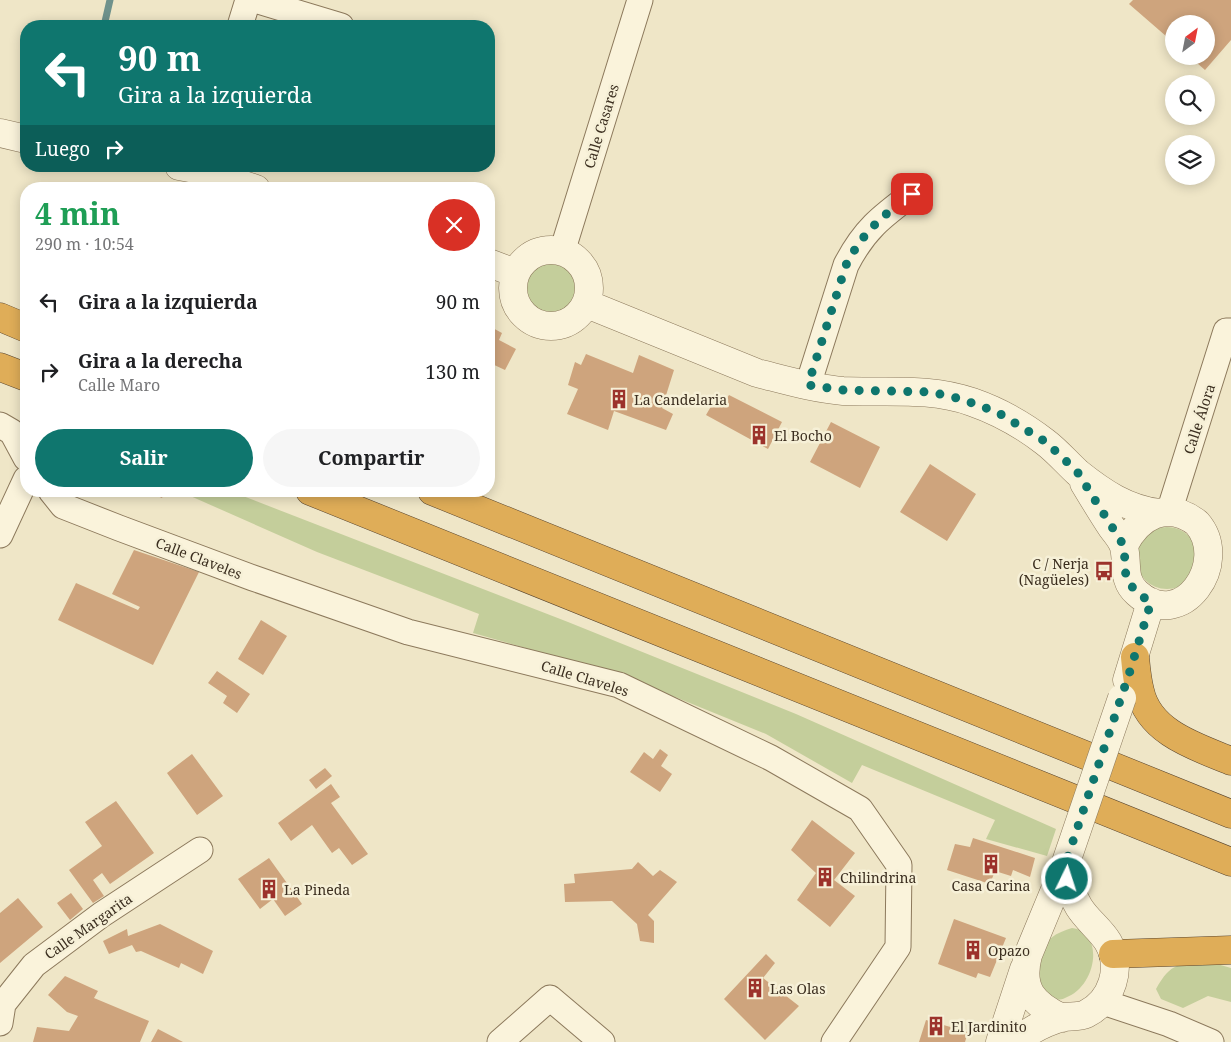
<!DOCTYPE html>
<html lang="es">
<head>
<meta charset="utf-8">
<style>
  :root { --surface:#fff; --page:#f6f6f6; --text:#202124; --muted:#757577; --accent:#0f766e }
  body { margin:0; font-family:"Noto Serif",serif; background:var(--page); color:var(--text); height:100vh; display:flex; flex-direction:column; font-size:19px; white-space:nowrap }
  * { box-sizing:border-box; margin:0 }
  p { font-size:16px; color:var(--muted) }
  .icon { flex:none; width:28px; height:28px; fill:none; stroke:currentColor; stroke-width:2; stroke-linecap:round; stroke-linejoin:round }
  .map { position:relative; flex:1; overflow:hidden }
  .panel { position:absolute; left:20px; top:182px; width:475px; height:315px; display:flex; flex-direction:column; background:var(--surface); border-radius:20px; box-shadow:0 2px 12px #0003 }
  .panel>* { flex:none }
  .guide { position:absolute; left:20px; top:20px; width:475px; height:152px; border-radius:20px; box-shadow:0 2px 12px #0003; background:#0f766e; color:#fff; overflow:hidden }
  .needle { width:32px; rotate:32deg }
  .controls { position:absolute; left:1165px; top:15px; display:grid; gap:10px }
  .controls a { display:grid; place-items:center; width:50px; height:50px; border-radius:50%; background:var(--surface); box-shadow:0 2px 12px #0003; font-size:25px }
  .pin { position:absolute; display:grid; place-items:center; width:42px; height:42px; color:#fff; margin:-21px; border-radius:10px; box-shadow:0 2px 8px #0006 }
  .me { position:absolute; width:55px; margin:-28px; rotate:4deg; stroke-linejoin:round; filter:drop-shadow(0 0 4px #0008) }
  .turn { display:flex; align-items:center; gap:18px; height:105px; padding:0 15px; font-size:22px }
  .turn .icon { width:65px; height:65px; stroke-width:2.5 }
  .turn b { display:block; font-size:35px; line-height:42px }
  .then { display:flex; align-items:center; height:48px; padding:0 15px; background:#0003; gap:10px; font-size:19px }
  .round { display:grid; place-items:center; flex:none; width:52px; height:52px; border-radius:26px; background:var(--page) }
  .head { display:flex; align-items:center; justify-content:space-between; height:85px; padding:0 15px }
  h1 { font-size:30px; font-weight:700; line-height:38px; color:#1e9e55 }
  .button { display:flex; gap:10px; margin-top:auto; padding:10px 15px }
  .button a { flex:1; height:58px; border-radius:30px; background:var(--accent); color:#fff; font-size:20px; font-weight:700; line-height:58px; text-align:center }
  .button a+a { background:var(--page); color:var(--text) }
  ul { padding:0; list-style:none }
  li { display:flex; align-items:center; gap:15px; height:70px; padding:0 15px }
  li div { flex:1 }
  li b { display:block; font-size:19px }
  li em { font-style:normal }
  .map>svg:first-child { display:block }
  .green { fill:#c4ce9b }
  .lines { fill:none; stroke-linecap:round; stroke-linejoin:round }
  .stream { stroke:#6f928c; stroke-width:7 }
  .building { fill:#cea47d }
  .minor-casing { stroke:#8c795c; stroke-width:27 }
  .tertiary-casing { stroke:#8c795c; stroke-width:29 }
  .motorway-casing { stroke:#5a4630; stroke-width:29 }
  .minor { stroke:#faf3db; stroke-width:25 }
  .tertiary { stroke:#faf3db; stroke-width:28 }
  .motorway { stroke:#dfad58; stroke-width:28 }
  .tertiary-bridge-casing { stroke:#8c795c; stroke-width:29; stroke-linecap:butt }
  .tertiary-bridge { stroke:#faf3db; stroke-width:28 }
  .route { stroke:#0f766e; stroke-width:9; stroke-dasharray:0 16.2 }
  .labels { text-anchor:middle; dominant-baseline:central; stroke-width:5; stroke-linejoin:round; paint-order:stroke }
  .street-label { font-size:14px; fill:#3c2f20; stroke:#f6f0d7 }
  .poi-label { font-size:14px; fill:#3c2f20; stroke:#f6f0d7; text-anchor:start }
</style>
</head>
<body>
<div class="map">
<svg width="1231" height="1042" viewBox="0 0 1231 1042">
  <rect width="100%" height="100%" fill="#efe6c7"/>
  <path class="green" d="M526 288a25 25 0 1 1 50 0a25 25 0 1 1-50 0Z
    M179 491H230L568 622 796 714 1056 829 1047 856 986 839 995 820 862 765 852 783 766 734 621 675 473 633 479 614 317 552Z
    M1136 558a31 31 0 1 1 62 0a31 31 0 1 1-62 0Z
    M1072 928C1105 932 1097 987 1065 998 1061 1000 1055 1001 1051 997 1033 984 1035 952 1051 938 1057 933 1065 930 1072 928Z
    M1210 962 1231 968V1002L1208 996 1183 1008 1161 999 1156 989C1171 962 1180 963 1210 962Z"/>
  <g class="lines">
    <path class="stream" d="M104 26 110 0"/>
  </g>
  <path class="building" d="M1133 0H1231V40L1205 70 1189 56H1206V24H1174V43L1129 4Z
    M489 326 502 333 499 340 516 349 505 370 490 363 489 365Z
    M586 354 633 373 639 355 674 370 662 408 673 414 666 430 614 411 608 430 567 414 578 389 568 385 575 362 581 365Z
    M729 395 782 422 768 449 706 415 717 396 725 401Z
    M831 422 880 447 860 488 810 462Z
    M930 464 976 494 947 541 900 512Z
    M146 491H165L162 498Z
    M134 550 199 572 153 665 58 620 76 583 138 610 140 607 112 594Z
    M261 620 287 636 263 675 238 659Z
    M217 671 250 694 237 713 223 703 227 696 208 683Z
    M660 749 668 755 661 766 672 774 660 792 630 772 644 752 653 759Z
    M192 754 223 796 197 815 167 773Z
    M325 768 332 776 316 789 309 780Z
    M331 784 340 797 331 803 368 854 352 865 339 848 332 853 312 825 291 841 278 823Z
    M116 801 154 853 110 884 102 873 93 880 104 896 93 903 69 870 102 846 85 822Z
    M812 820 855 853 834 880 855 896 830 927 797 900 816 873 791 850Z
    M973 838 1035 858 1030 877 1013 870 1011 876 995 871 990 884 947 870 955 844 970 847Z
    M269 858 302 904 285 916 273 899 260 909 238 879Z
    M638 862 653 876 660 870 677 882 648 915 654 921V943L640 941 637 924 612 901 565 902 564 884 575 883 574 874 632 869Z
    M71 893 83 909 70 920 57 903Z
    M18 898 43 927 0 963V913Z
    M954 919 1006 938 990 977 978 973 976 978 938 964Z
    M160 924 213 951 203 974 181 963 179 968 141 951 136 952 132 945 109 954 103 941 127 929 128 936Z
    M766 954 775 963 763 978 799 1006 765 1040 724 999Z
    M65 976 98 991 94 998 149 1021 140 1042H33L37 1027 69 1031 78 1016 67 1012 48 995Z
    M926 1020 968 1032 965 1042H919Z
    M158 1029 183 1042H151Z"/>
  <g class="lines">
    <defs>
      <path id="minor" d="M255 0 341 26
        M240 26 248 0
        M562 252 640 0
        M808 385 846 265C864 230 881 217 912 194
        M0 425 12 432 26 458
        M51 491 63 506 119 528 253 578 408 632 619 685 771 758 860 809 899 865 898 947 834 1042
        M1169 512 1226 331H1231
        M0 535 26 479
        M1103 1002 1169 1024 1211 1042
        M0 1023 3 1004 34 965 101 915 200 850
        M500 1042 550 998 602 1042"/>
      <path id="tertiary" d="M0 133 26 139
        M179 166 195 169 256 189
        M513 288a38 38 0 1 1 76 0a38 38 0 1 1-76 0Z
        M489 263 515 273
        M587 304 757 373C785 380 815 389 843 391 887 393 930 387 972 402 998 411 1023 425 1045 442 1057 451 1067 463 1078 473 1103 493 1127 509 1159 513
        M1084 483C1093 498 1102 513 1112 528 1116 533 1122 540 1124 547 1128 564 1122 580 1137 593 1182 634 1231 562 1197 523 1167 500 1139 516 1124 545
        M1127 680 1151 602
        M1062 1018C1033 1004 1019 989 1028 955L1064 868
        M1000 1042 1024 969
        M1017 1042C1029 1030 1046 1022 1063 1017 1071 1016 1080 1017 1086 1014 1112 1001 1123 968 1108 942 1100 929 1087 920 1079 907 1071 894 1068 882 1064 868"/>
      <path id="motorway" d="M0 317 26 328
        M0 367 26 377
        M310 491 1231 862
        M432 491 1231 814
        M1135 657C1136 668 1137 680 1140 691 1149 733 1197 747 1231 761
        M1113 954 1231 950"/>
    </defs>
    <use href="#minor" class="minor-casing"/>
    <use href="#tertiary" class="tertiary-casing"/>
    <use href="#motorway" class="motorway-casing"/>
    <use href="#minor" class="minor"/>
    <use href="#tertiary" class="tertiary"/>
    <use href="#motorway" class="motorway"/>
    <defs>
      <path id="tertiary-bridge" d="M1064 868 1122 698"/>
    </defs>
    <use href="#tertiary-bridge" class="tertiary-bridge-casing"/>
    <use href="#tertiary-bridge" class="tertiary-bridge"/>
  </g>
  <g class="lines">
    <path class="route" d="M912 194C882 216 863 232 846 265L808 385 842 390 931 392 961 399 997 412 1046 442 1067 462 1078 473 1124 546 1126 579 1137 593 1151 602 1130 671 1064 868 1067 879"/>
  </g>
  <defs>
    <symbol id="building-bare" viewBox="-9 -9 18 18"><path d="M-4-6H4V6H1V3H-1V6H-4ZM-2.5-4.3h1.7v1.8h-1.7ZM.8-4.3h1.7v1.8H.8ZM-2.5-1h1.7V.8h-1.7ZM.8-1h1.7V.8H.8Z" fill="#9c322b" stroke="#f6f0d7" stroke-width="2.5" paint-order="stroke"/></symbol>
    <symbol id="bus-bare" viewBox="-9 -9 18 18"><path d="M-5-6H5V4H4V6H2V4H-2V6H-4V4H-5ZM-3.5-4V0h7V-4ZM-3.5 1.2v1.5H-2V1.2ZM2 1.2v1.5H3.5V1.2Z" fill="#9c322b" stroke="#f6f0d7" stroke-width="2.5" paint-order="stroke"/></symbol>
  </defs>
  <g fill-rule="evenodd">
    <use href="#building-bare" x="605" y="385" width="28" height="28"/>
    <use href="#building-bare" x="745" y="421" width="28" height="28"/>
    <use href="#bus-bare" x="1090" y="557" width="28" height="28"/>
    <use href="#building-bare" x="977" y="850" width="28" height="28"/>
    <use href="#building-bare" x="811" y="863" width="28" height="28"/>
    <use href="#building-bare" x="255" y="875" width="28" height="28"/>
    <use href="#building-bare" x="959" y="936" width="28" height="28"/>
    <use href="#building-bare" x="741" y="974" width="28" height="28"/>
    <use href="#building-bare" x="922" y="1012" width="28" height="28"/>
  </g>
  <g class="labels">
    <g class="street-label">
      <text transform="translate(601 126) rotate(-73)">Calle Casares</text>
      <text transform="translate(1199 419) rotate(-72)">Calle Álora</text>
      <text transform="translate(199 558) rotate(21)">Calle Claveles</text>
      <text transform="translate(585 678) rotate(17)">Calle Claveles</text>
      <text transform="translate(88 926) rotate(-35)">Calle Margarita</text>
    </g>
    <g class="poi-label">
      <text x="634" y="399">La Candelaria</text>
      <text x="774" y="435">El Bocho</text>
      <text x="1089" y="563" text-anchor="end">C / Nerja<tspan x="1089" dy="16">(Nagüeles)</tspan></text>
      <text x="840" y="877">Chilindrina</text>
      <text x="991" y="885" text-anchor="middle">Casa Carina</text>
      <text x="284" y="889">La Pineda</text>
      <text x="988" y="950">Opazo</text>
      <text x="770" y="988">Las Olas</text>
      <text x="951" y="1026">El Jardinito</text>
    </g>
  </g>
</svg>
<div class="controls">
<a><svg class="needle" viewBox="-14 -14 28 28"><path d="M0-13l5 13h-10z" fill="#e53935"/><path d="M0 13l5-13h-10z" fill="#757577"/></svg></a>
<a><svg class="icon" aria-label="search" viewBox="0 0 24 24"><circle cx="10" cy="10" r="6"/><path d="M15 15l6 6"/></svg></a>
<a><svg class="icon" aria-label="layers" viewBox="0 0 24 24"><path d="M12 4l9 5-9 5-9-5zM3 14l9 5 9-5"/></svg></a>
</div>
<div class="pin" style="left:912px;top:194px;background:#d93025"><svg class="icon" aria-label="arrive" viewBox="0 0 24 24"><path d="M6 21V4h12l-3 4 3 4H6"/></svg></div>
<svg class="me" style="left:1067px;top:879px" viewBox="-20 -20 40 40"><circle r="17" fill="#0f766e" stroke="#fff" stroke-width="3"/><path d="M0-11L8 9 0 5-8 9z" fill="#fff"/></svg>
<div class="guide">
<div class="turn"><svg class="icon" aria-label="left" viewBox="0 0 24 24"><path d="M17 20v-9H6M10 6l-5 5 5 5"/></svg><div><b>90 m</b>Gira a la izquierda</div></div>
<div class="then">Luego<svg class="icon" aria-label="right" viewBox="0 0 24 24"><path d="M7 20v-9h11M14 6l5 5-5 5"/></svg></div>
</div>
<section class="panel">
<div class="head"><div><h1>4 min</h1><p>290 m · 10:54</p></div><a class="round" style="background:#d93025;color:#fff"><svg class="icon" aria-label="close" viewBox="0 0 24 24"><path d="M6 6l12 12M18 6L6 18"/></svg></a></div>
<ul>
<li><svg class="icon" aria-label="left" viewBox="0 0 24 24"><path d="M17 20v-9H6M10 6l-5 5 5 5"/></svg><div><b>Gira a la izquierda</b></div><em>90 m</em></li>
<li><svg class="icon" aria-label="right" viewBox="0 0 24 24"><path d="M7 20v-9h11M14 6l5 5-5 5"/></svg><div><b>Gira a la derecha</b><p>Calle Maro</p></div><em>130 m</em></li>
</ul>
<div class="button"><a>Salir</a><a>Compartir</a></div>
</section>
</div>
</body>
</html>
